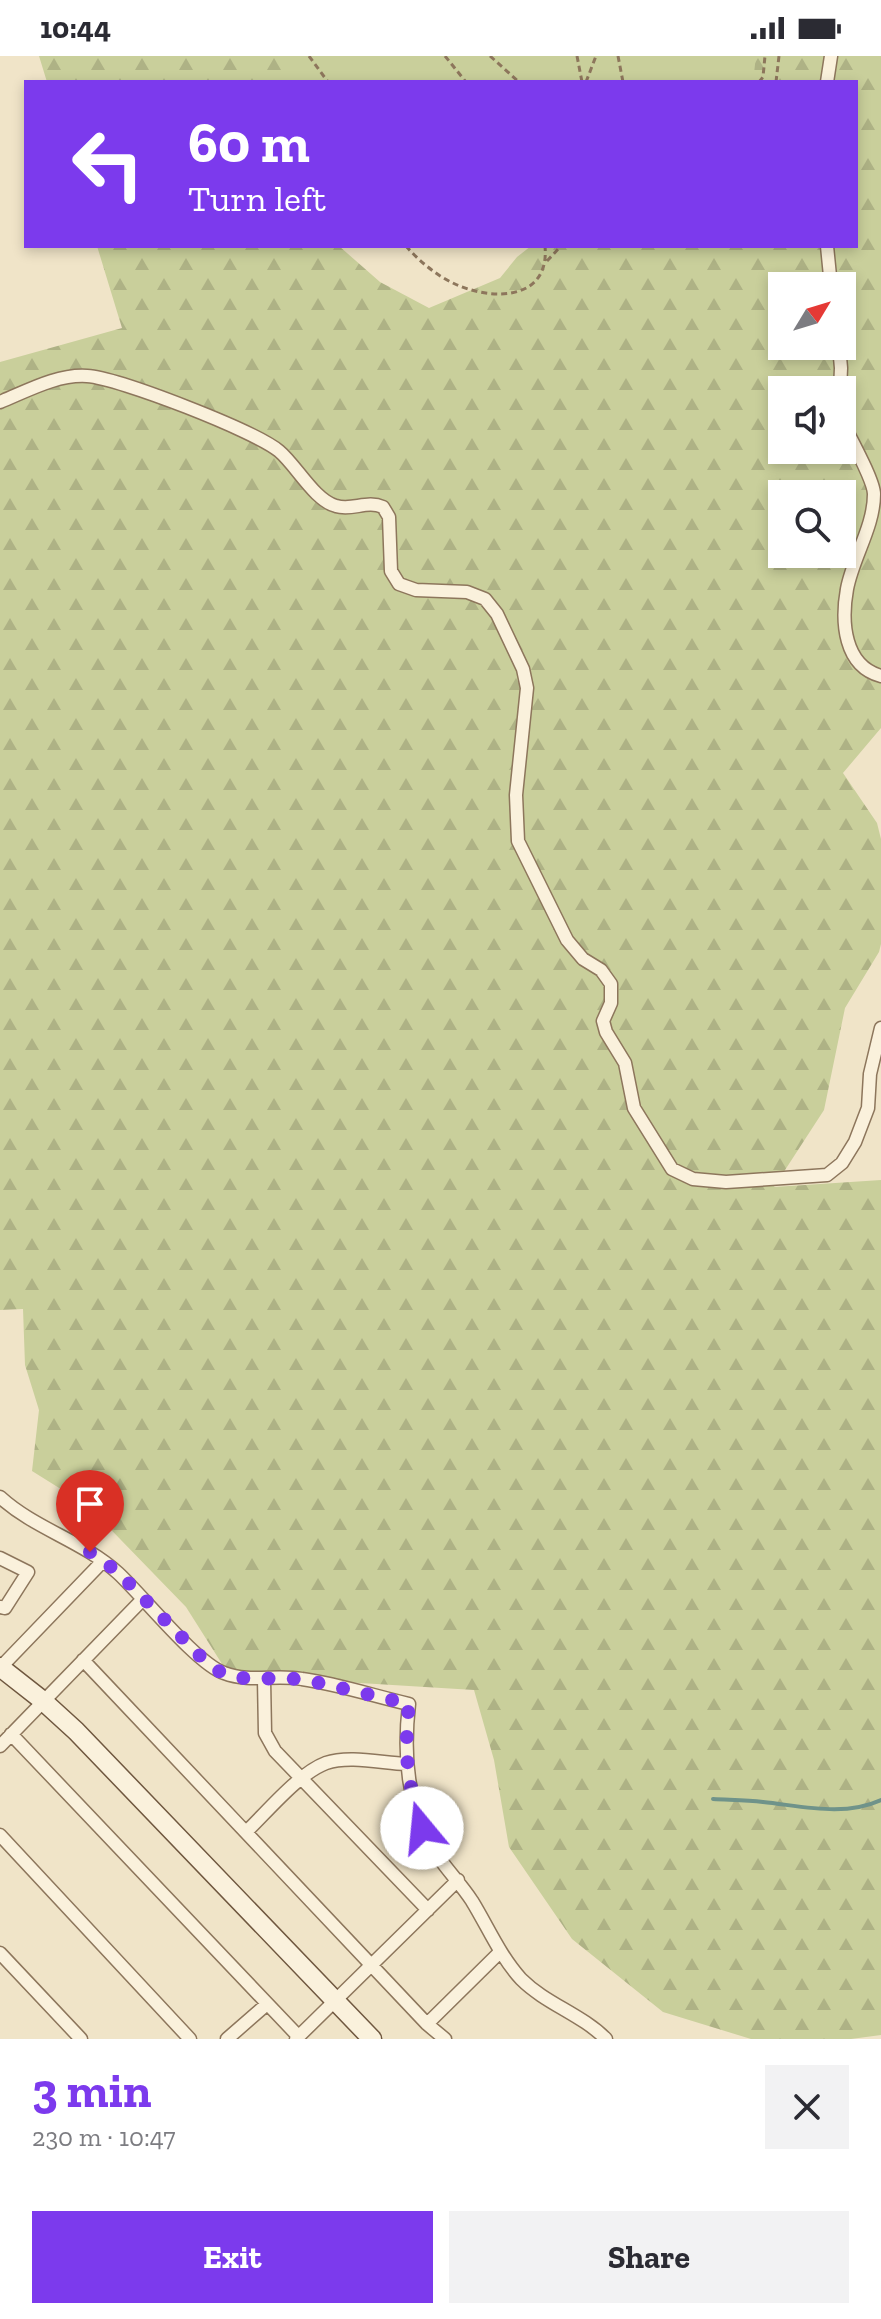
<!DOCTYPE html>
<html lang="en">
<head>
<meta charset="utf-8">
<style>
  :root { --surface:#fff; --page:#f2f2f3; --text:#2b2b33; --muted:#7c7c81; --accent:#7c3aed }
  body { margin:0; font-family:"Zilla Slab",serif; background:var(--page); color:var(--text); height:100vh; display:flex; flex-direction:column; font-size:30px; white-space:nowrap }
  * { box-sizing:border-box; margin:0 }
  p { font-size:26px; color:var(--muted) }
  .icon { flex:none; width:44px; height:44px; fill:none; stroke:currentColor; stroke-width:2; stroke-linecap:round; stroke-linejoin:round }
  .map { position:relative; height:1983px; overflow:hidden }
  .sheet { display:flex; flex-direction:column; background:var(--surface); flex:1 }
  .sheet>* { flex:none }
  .banner { position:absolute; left:24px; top:24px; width:834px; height:168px; border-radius:0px; box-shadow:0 4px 12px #0003; background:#7c3aed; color:#fff; overflow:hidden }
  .needle { width:52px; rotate:52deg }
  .tools { position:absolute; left:768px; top:216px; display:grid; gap:16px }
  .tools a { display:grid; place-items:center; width:88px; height:88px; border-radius:0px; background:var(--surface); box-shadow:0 4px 12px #0003; font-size:40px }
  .pin { position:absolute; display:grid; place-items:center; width:68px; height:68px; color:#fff; margin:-82px -34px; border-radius:50% 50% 50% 0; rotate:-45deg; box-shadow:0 0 8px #0007 }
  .pin .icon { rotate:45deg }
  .me { position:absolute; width:88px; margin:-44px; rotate:343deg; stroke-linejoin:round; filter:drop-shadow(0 0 6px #0008) }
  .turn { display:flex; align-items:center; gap:28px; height:168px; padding:0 32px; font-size:36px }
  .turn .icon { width:104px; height:104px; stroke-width:2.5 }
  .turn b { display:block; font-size:56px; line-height:68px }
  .round { display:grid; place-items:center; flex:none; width:84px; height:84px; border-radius:0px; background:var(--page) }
  .headline { display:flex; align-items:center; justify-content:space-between; height:136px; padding:0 32px }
  h1 { font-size:48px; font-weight:800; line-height:60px; color:var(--accent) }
  .button { display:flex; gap:16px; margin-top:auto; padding:16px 32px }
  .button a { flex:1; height:92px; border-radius:0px; background:var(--accent); color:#fff; font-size:32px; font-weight:800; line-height:92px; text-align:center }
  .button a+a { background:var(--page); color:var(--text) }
  .status { display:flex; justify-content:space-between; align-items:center; height:56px; padding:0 40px; background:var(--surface); direction:ltr }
  .status svg { height:22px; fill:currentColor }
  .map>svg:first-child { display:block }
  .grass { fill:#c9cf9b }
  .forest { fill:url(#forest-firs); fill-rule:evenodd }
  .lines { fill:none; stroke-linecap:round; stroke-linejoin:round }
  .stream { stroke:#6f938a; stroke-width:4 }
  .street-casing { stroke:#8d765c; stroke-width:15 }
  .secondary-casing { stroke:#6f573f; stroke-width:21 }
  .path { stroke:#8d765c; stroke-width:3; stroke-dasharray:6 4; stroke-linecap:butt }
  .street { stroke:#faf1dc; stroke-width:12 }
  .secondary { stroke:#faf1dc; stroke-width:18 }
  .route { stroke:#7c3aed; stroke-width:14; stroke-dasharray:0 25.2 }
</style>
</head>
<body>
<div class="status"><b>10:44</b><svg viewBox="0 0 49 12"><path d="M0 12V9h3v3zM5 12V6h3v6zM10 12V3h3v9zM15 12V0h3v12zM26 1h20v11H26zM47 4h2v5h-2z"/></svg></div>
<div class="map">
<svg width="881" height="1983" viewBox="0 0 881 1983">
  <defs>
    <pattern id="forest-firs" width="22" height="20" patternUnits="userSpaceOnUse" patternTransform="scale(2)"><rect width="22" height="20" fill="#c9cf9b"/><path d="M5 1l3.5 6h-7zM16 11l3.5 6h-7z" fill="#aeb285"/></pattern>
  </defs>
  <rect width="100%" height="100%" fill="#f0e4c8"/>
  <path class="grass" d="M141 0H881V28L856 26H162Z"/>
  <path class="forest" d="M39 0H289L293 23 292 26H47Z
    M756 0H881V672L843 717 877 767 881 783V888L879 896 845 952 824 1054 774 1131 881 1124V1979L851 1983H751L663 1956 572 1883 509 1791 494 1704 474 1634 229 1619 186 1551 88 1450 32 1415 39 1354 25 1309 23 1253 0 1254V306L122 272 97 190H339L380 226 429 252 500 222 517 201 531 190H856V26H753ZM782 230H842V290H782ZM782 334H842V394H782ZM782 438H842V498H782Z"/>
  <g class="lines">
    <path class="stream" d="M713 1743C730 1744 746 1744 763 1746 802 1750 844 1761 881 1744"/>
    <defs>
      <path id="street" d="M827 26 831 0
        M827 190 831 230
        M839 290 841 312 840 334
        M0 346C27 335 57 318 87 320 119 322 255 375 279 395 296 409 315 445 336 450 352 455 367 444 383 451L389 461 391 515 399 528 416 534 467 536 485 543 497 558 523 613 527 632 516 739 518 785 567 884 583 903 601 914 611 928V947L603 965 606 976 625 1007 634 1052 672 1113 693 1123 726 1126 827 1119 842 1107 855 1086 868 1052 870 1018 881 972
        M842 365C849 380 874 424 874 438 874 471 853 501 847 533 841 566 844 610 881 620
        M0 1441C35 1473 83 1485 118 1517 143 1540 196 1607 224 1617 250 1627 276 1618 302 1623 338 1628 374 1640 409 1648 403 1700 407 1749 435 1796 446 1813 461 1828 472 1845 488 1871 500 1900 521 1923 546 1948 581 1958 606 1983
        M0 1502 28 1516 5 1552 0 1551
        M83 1604 427 1968 445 1983
        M0 1612 103 1505
        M264 1623 265 1677 275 1695 428 1854
        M11 1678 299 1981
        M0 1690 143 1543
        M246 1776C267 1756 299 1717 326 1707 349 1699 382 1707 406 1708
        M0 1779 190 1983
        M0 1897 81 1983
        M427 1968 500 1896
        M227 1983 267 1948
        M296 1983 458 1824"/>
      <path id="secondary" d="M0 1611 42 1644 76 1675 372 1983"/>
    </defs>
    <use href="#street" class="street-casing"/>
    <use href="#secondary" class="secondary-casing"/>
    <path class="path" d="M309 0 328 26
      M445 0 466 26
      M490 0 519 26
      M577 0 582 26
      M618 0 623 26
      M586 26 596 0
      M759 26 763 21 765 0
      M776 26 779 0
      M406 190C419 205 437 220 455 228 492 245 550 245 545 190
      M547 205 561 190"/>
    <use href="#street" class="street"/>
    <use href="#secondary" class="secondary"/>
  </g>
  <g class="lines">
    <path class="route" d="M90 1496 118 1516 201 1601 220 1616 241 1622 302 1623 409 1648C404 1695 407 1727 422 1772"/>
  </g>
</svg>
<div class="tools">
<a><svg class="needle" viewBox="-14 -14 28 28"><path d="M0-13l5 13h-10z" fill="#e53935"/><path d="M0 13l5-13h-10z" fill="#7c7c81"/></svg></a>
<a><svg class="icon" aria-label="sound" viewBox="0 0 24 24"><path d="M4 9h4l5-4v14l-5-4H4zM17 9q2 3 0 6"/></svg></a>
<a><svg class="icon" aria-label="search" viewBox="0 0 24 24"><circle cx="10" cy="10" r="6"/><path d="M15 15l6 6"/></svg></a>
</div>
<div class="pin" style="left:90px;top:1496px;background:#d93025"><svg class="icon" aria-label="arrive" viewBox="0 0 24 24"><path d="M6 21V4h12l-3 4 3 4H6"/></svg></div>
<svg class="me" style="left:422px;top:1772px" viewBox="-20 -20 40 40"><circle r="19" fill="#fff"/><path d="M0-13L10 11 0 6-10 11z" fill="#7c3aed"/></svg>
<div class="banner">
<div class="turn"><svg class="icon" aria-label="left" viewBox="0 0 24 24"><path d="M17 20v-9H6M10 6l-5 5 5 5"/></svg><div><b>60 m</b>Turn left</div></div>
</div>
</div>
<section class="sheet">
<div class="headline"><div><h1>3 min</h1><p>230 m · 10:47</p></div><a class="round"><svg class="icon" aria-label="close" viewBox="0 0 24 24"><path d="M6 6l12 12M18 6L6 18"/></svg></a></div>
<div class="button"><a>Exit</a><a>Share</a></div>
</section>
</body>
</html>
